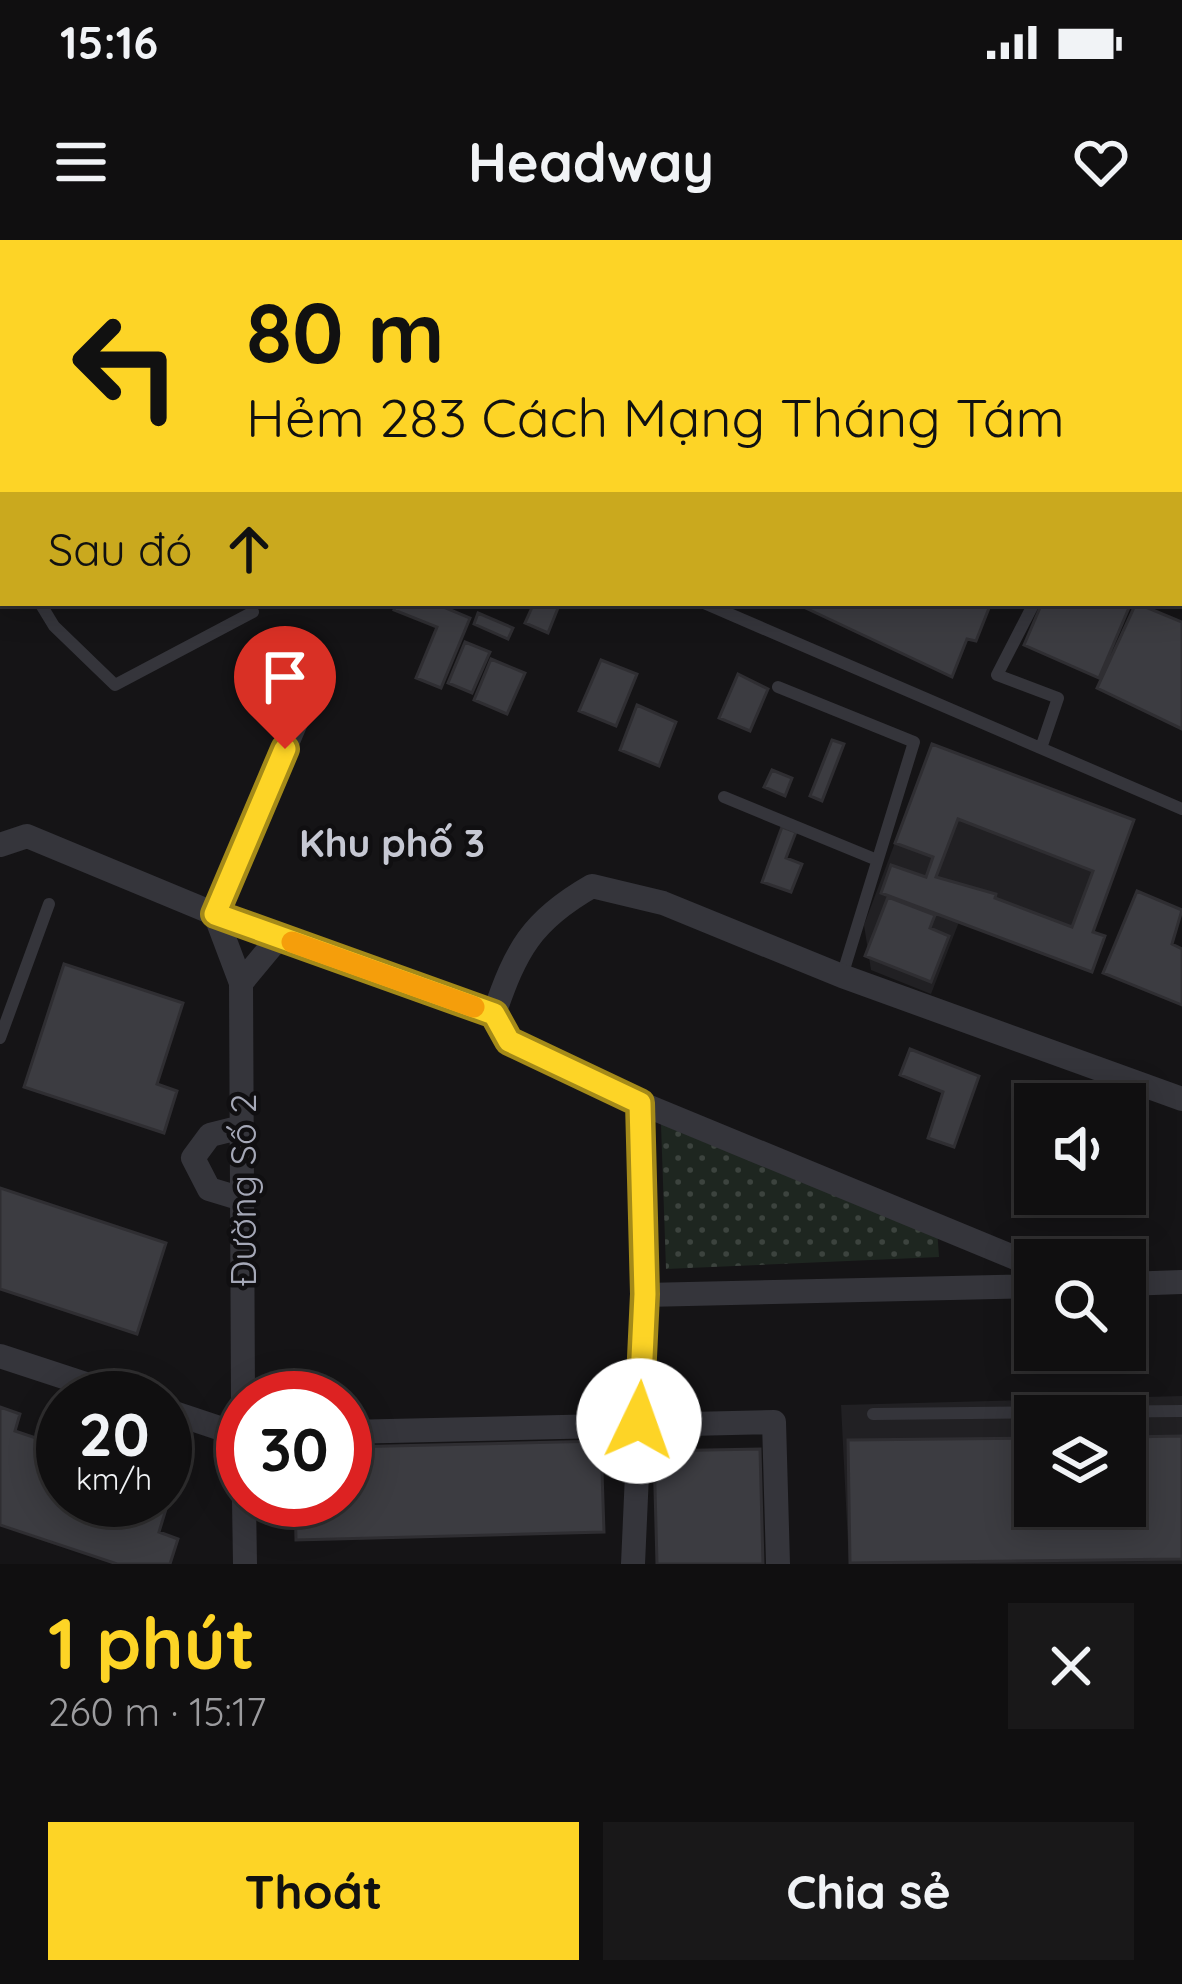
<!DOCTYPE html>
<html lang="vi">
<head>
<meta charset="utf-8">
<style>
  :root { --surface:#100f10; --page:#191819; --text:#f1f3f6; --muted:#9c9c9f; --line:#302f30; --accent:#fdd426 }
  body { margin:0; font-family:Quicksand,sans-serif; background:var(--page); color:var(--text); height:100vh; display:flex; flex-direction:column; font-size:45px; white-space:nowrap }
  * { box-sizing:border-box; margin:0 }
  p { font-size:39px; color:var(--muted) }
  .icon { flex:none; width:66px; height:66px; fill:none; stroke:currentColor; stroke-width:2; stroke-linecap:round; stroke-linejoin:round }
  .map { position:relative; height:1324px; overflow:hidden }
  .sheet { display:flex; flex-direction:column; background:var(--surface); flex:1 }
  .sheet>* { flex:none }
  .hud { position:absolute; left:0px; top:0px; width:1182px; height:366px; box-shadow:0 6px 30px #0003,0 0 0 3px var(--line); background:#fdd426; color:#111; overflow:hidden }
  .fabs { position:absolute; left:1014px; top:843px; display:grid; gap:24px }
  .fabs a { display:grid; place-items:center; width:132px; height:132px; border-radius:0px; background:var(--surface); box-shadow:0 6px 30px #0003,0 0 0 3px var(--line); font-size:60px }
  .speed { position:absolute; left:36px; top:1131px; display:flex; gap:24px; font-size:60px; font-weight:700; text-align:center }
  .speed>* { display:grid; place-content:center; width:156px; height:156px; border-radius:50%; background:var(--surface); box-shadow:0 6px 30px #0003,0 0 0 3px var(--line); line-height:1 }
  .speed small { font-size:30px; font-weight:400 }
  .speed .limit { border:18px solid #d22; background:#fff; color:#111 }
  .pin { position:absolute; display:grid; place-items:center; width:102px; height:102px; color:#fff; margin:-123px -51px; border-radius:50% 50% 50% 0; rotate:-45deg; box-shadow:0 0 12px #0007 }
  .pin .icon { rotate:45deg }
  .me { position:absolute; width:132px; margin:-66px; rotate:3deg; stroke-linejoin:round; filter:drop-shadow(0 0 9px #0008) }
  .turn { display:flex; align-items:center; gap:42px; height:252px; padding:0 48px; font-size:54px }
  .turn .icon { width:156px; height:156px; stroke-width:2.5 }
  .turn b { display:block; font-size:84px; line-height:102px }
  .then { display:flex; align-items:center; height:114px; padding:0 48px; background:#0003; gap:24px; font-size:45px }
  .round { display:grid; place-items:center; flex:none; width:126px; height:126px; border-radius:0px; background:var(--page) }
  .summary { display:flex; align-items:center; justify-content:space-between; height:204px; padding:0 48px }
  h1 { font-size:72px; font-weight:800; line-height:90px; color:var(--accent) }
  .cta { display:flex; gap:24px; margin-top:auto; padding:24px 48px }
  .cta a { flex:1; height:138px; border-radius:0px; background:var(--accent); color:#111; font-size:48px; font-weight:800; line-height:138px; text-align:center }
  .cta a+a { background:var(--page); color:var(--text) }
  .status { display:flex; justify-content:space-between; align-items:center; height:84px; padding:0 60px; background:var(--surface); direction:ltr }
  .status svg { height:33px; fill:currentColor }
  header { display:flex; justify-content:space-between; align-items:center; height:156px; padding:0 48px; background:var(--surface); font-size:54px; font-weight:800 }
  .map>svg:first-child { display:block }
  .built { fill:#212023; fill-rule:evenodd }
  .green { fill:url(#green-dots) }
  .pitch { fill:#1e2620 }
  .building { fill:#3c3c41; stroke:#2f2e32; stroke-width:3; fill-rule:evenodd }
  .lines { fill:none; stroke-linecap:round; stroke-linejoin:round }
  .lane { stroke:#35353b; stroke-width:12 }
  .street { stroke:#35353b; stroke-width:24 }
  .route-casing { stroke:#a48a19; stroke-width:30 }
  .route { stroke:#fdd426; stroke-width:21 }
  .slow { stroke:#f59e0b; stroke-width:21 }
  .labels { text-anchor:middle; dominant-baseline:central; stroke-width:9; stroke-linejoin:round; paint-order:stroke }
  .street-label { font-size:36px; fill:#a5a8b7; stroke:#100f11 }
  .neighbourhood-label { font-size:39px; font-weight:bold; fill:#c6c8d3; stroke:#100f11 }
</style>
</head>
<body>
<div class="status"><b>15:16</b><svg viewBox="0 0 49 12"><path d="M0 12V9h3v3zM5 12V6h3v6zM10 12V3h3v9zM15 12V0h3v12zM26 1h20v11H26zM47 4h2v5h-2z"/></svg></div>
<header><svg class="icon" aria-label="menu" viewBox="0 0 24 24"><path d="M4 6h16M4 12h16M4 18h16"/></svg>Headway<svg class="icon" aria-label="heart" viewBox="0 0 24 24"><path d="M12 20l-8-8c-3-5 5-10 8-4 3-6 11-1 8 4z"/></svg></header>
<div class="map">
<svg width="1182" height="1324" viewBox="0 0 1182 1324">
  <defs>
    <pattern id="green-dots" width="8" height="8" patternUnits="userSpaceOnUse" patternTransform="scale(3)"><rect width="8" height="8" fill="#1e2620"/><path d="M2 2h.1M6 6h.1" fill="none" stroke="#3c433e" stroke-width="1.8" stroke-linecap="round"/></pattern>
  </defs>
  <rect width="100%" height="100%" fill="#151416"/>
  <path class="built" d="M932 504 1134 580 1094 691 1105 696 1092 732 959 682 931 754 871 730 864 685Z
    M1182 1156V1324H849L841 1165ZM1035 1176H1125V1266H1035Z"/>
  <path class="green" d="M661 884 937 989 939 1017 666 1029Z"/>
  <path class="pitch" d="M0 0 153 3H3L0 209Z"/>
  <path class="building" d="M397 363H434L470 378 441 448 416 438 437 387 394 370Z
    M534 363H560L548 393 525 383Z
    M795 363H991L976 401 967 399 952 437Z
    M1042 363H1131L1099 438 1024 405Z
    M1136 363 1182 382V489L1097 448Z
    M478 373 513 388 508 399 474 384Z
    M465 402 490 412 472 453 448 443Z
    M491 419 525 433 507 474 474 460Z
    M601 420 637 434 616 486 579 471Z
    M738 434 768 449 750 491 719 478Z
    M637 465 676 482 659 526 620 510Z
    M832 500 844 504 822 561 810 556Z
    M932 504 1134 580 1093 692 1105 696 1092 732 881 653 891 625 926 637 933 617 895 603ZM958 579 1093 631 1072 687 995 658 996 654 936 637Z
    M772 530 792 538 785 556 764 547Z
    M782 587 796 592 786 618 802 624 791 652 762 642Z
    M1137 651 1182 670 1172 704 1182 709V765L1103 733Z
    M888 657 935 675 930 688 949 696 931 742 865 716Z
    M64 724 183 763 157 844 177 851 164 893 24 847Z
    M910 809 979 836 954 907 928 898 943 852 900 835Z
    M0 948 166 1003 137 1094 0 1049Z
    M0 1167 20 1174 15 1191 63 1207V1260H165V1240L174 1243 159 1292 178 1299 170 1324H117L0 1285Z
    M1182 1196V1319L850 1323 848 1200 1035 1198V1266H1125V1197Z
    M601 1201 604 1292 296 1300 295 1260H345V1207Z
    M760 1209 763 1324H657L654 1211Z"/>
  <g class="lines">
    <path class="lane" d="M167 0 169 3
      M293 0 295 3
      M1166 0V3
      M734 3 735 0
      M1179 147 1182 149
      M0 226 3 225
      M0 298 3 303
      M40 363 54 386 115 445 253 372
      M704 363 1182 569
      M1034 363 997 435 1058 458 1041 508
      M778 447 914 502 842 736
      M724 557 877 620
      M0 798 49 664
      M873 1174 1182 1171"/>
    <path class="street" d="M0 605 27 596 215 674 494 774C516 710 531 681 592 646L663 663 842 736 1182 859
      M241 743 279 697
      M494 774 509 801 640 863 1035 1026
      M242 887 210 895 193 918 209 949 242 959
      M1125 1044 1182 1042
      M645 1055 1035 1046
      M0 1116 128 1158
      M243 1158 241 743 215 674 302 468
      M165 1170 243 1196
      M345 1192 774 1182 778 1324
      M244 1260 245 1324
      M633 1324 645 1055 640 863"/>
  </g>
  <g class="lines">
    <defs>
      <path id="route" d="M285 509 215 674 494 774 509 801 640 863 645 1054 639 1181"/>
    </defs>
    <use href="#route" class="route-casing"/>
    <use href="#route" class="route"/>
    <path class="slow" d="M292 702 474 767"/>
  </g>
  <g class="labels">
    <g class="street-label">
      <text transform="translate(242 950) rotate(-90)">Đường Số 2</text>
    </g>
    <g class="neighbourhood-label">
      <text x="392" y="602">Khu phố 3</text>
    </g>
  </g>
</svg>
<div class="fabs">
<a><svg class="icon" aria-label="sound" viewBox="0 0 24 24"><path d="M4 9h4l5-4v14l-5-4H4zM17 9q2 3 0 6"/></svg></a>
<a><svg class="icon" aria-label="search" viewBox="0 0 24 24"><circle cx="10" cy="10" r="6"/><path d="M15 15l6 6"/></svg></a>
<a><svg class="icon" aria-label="layers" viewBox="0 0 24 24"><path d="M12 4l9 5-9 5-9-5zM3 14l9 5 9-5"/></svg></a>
</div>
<div class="speed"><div>20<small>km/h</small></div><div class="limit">30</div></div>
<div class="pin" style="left:285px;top:509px;background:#d93025"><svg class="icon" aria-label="arrive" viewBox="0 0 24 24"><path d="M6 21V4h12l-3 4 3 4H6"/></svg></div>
<svg class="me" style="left:639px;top:1181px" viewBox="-20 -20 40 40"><circle r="19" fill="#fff"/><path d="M0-13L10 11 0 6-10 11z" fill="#fdd426"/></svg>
<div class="hud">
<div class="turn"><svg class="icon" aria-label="left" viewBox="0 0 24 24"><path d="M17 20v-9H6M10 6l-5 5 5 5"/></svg><div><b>80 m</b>Hẻm 283 Cách Mạng Tháng Tám</div></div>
<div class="then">Sau đó<svg class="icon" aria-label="ahead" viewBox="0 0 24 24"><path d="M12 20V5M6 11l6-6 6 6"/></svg></div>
</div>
</div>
<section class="sheet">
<div class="summary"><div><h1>1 phút</h1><p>260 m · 15:17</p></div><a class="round"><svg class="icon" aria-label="close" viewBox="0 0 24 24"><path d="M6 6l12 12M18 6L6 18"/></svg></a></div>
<div class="cta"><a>Thoát</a><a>Chia sẻ</a></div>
</section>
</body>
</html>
